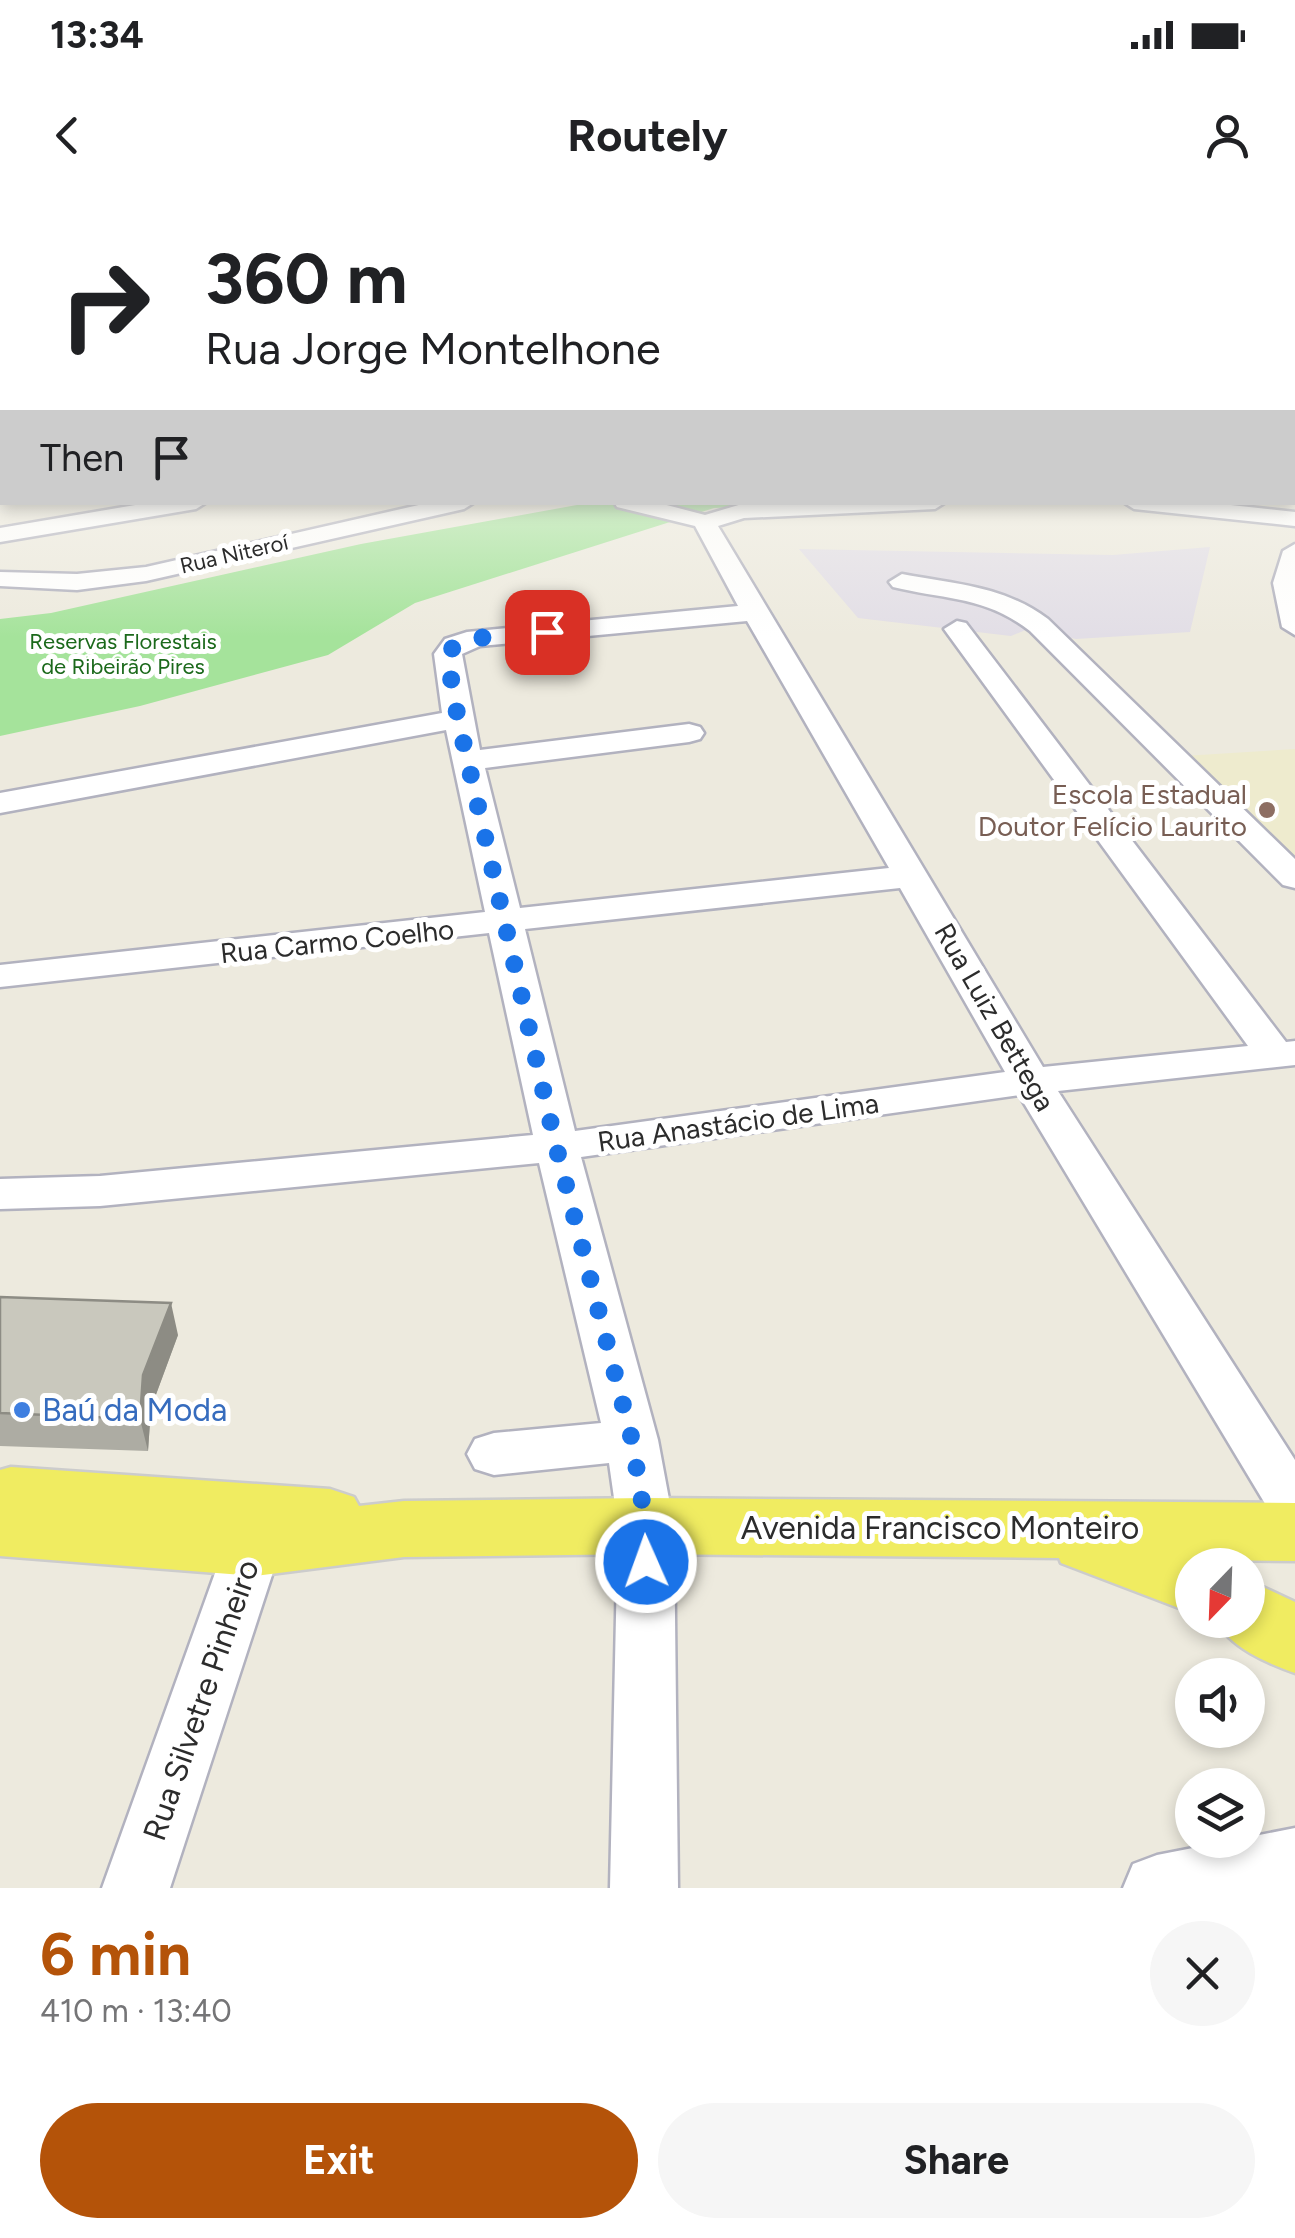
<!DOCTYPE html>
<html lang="en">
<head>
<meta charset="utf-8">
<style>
  :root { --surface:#fff; --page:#f6f6f6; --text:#202124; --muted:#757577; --accent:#b45309 }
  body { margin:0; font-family:Figtree,sans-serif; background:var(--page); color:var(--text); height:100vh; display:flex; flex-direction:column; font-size:38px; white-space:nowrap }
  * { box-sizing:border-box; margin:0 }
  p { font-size:32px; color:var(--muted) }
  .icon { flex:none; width:55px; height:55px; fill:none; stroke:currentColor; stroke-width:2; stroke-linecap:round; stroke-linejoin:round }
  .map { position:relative; height:1688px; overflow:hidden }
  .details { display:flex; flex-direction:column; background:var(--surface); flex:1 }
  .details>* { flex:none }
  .banner { position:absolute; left:0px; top:0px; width:1295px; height:305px; box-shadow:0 5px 15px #0003; background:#fff; color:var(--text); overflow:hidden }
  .needle { width:65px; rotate:203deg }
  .fabs { position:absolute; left:1175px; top:1348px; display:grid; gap:20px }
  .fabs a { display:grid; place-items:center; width:90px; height:90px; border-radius:50%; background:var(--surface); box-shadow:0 5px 15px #0003; font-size:50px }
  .pin { position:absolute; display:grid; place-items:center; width:85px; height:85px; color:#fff; margin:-42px; border-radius:20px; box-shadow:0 5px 15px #0006 }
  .me { position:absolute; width:110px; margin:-55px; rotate:358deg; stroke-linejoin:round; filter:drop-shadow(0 0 8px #0008) }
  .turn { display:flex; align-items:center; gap:35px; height:210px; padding:0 40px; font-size:45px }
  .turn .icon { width:130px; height:130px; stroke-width:2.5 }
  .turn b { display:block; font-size:70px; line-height:85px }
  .then { display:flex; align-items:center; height:95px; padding:0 40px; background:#0003; gap:20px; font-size:38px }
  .round { display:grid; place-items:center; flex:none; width:105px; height:105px; border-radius:52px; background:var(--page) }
  .headline { display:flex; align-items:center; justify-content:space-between; height:170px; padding:0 40px }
  h1 { font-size:60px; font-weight:700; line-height:75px; color:var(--accent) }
  .cta { display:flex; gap:20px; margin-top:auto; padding:20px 40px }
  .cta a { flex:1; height:115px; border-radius:60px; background:var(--accent); color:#fff; font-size:40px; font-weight:700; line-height:115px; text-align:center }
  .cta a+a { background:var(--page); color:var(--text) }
  .status { display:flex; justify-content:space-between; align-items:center; height:70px; padding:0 50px; background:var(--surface); direction:ltr }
  .status svg { height:28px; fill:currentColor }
  header { display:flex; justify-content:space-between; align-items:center; height:130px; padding:0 40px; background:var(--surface); font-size:45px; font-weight:700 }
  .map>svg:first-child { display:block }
  .industrial { fill:#e2dee6 }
  .education { fill:#eeebce }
  .green { fill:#a5e39b }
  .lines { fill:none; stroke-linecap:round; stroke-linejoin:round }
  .minor-casing { stroke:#b2b2bf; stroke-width:5 }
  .major-casing { stroke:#ccc; stroke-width:5 }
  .minor { fill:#fff; fill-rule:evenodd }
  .major { fill:#f0ec61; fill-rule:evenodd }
  .wall { fill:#adaca3 }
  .shaded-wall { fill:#8d8c84 }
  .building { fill:#c9c8bd; stroke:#8d8c84; stroke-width:2.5 }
  .route { stroke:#1a73e8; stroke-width:18; stroke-dasharray:0 32.4 }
  .education-dot { fill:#8d6e63; stroke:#fff; stroke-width:4 }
  .shop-dot { fill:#3f7fe0; stroke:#fff; stroke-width:4 }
  .labels { text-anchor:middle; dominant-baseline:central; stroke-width:10; stroke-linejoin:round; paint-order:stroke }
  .far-street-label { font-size:22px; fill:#2c2c2c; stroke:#fff }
  .far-park-label { font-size:22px; fill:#1b691b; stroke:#fff }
  .education-label { font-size:28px; fill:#785e54; stroke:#fff; text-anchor:end }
  .street-label { font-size:28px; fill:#2c2c2c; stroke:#fff }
  .near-shop-label { font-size:32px; fill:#366cbe; stroke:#fff; text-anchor:start }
  .near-street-label { font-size:32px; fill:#2c2c2c; stroke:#fff }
</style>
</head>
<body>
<div class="status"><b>13:34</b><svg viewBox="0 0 49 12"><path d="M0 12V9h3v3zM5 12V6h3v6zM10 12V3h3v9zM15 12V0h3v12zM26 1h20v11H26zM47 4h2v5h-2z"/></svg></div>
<header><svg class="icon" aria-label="back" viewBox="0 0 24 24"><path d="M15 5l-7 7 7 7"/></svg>Routely<svg class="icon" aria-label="person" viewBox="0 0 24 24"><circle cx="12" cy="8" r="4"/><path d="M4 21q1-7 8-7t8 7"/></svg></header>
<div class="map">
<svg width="1295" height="1688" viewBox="0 0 1295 1688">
  <rect width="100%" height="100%" fill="#edeade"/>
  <path class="industrial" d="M1210 347 1190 432 1076 439 1028 429 1011 436 858 418 799 349 1113 355Z"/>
  <path class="education" d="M1295 549V664L1183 556Z"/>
  <path class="green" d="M588 303H839L714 308 415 403 328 455 140 506 0 536V419L51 413 361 344Z"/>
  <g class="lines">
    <defs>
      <path id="minor" d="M0 226H2V238H0Z
        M1292 254H1295V266H1292Z
        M153 302H207L196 309 0 342V328Z
        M432 302H475L464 309 146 381 77 390 0 386V372L77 374 146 367Z
        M614 302H655L705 315 742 304 946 302 935 309 744 318 718 326 1043 867 1248 846 944 429 957 421 966 423 1286 842 1295 841V865L1058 891 1295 1260V1328L1276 1322 1019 895 581 957 658 1240 674 1326 678 1688H610L618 1326 609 1263 494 1275 475 1269 467 1254 475 1239 494 1233 601 1223 539 963 100 1006 0 1009V979L100 976 533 935 489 733 0 787V765L485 712 446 530 0 613V593L442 513 434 454 445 439 467 432 738 406 695 326 617 307ZM747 421 889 668 520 708 485 568 689 542 700 539 704 533 700 527 689 524 480 550 462 454 480 446ZM900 688 1005 872 575 931 525 729Z
        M1123 302H1203L1295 312V326L1134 309Z
        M1295 344V435L1282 427 1273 383 1283 351Z
        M902 374C955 384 1004 386 1048 419L1295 659V688L1283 685 1030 431C985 396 946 400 893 387L889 382Z
        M261 1300 281 1307 289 1323 170 1688H102L233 1323 241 1307Z
        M1295 1628V1688H1123L1133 1664 1157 1655Z"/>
      <path id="major" d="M11 1267 330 1289 354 1297 359 1306 404 1301 646 1298 1295 1303V1361L1212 1360 1219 1365H1192V1413L1061 1363 1059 1358 646 1354 404 1357 255 1376 0 1356V1270Z
        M1248 1380 1295 1402V1473C1267 1463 1229 1447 1216 1420H1248Z"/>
    </defs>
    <use href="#minor" class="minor-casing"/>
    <use href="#major" class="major-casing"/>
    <use href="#minor" class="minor"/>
    <use href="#major" class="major"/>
  </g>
  <path class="wall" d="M0 1097 178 1135 151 1208 148 1251 0 1246Z"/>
  <path class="shaded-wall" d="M171 1103 178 1135 151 1208 148 1251 140 1219 143 1175Z"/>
  <path class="building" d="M0 1097 171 1103 143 1175 140 1219 0 1213Z"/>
  <linearGradient id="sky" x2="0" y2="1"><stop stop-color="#79b4ea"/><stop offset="0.46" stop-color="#f7f6f0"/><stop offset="1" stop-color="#f7f6f0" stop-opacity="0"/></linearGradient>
  <rect width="1295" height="437" fill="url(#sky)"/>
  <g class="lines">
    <path class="route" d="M547 432 477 438 451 449 448 461 458 519 556 946 632 1240 646 1326V1362"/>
  </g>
  <circle class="education-dot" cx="1267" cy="610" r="10"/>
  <circle class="shop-dot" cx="22" cy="1210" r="10"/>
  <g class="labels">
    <g class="far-street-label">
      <text transform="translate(234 354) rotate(-13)">Rua Niteroí</text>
    </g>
    <g class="far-park-label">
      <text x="123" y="441">Reservas Florestais<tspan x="123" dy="25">de Ribeirão Pires</tspan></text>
    </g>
    <g class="education-label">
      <text x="1247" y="594">Escola Estadual<tspan x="1247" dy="32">Doutor Felício Laurito</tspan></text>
    </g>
    <g class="street-label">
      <text transform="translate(337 741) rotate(-6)">Rua Carmo Coelho</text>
      <text transform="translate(995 817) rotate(60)">Rua Luiz Bettega</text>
      <text transform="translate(738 922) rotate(-8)">Rua Anastácio de Lima</text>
    </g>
    <g class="near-shop-label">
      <text x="42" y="1210">Baú da Moda</text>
    </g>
    <g class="near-street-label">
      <text x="940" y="1328">Avenida Francisco Monteiro</text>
      <text transform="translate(201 1500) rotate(-71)">Rua Silvetre Pinheiro</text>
    </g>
  </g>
</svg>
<div class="fabs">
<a><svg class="needle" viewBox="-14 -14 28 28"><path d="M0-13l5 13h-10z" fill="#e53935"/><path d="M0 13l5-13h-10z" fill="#757577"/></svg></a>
<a><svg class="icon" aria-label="sound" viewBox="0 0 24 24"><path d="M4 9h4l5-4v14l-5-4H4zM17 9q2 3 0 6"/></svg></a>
<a><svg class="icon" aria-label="layers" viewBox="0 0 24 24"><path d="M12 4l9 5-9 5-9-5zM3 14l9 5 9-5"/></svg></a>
</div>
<div class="pin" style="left:547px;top:432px;background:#d93025"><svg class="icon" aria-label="arrive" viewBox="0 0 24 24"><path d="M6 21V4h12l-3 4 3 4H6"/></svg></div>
<svg class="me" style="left:646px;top:1362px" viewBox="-20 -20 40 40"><circle r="17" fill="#1a73e8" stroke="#fff" stroke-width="3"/><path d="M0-11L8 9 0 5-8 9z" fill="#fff"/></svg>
<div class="banner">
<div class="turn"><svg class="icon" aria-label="right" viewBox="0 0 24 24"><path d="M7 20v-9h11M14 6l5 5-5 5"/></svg><div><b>360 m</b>Rua Jorge Montelhone</div></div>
<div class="then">Then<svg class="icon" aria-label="arrive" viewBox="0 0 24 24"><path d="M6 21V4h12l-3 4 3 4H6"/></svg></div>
</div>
</div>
<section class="details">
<div class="headline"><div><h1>6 min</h1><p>410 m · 13:40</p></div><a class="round"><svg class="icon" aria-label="close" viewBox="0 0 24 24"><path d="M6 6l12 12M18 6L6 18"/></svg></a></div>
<div class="cta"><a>Exit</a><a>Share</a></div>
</section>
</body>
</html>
